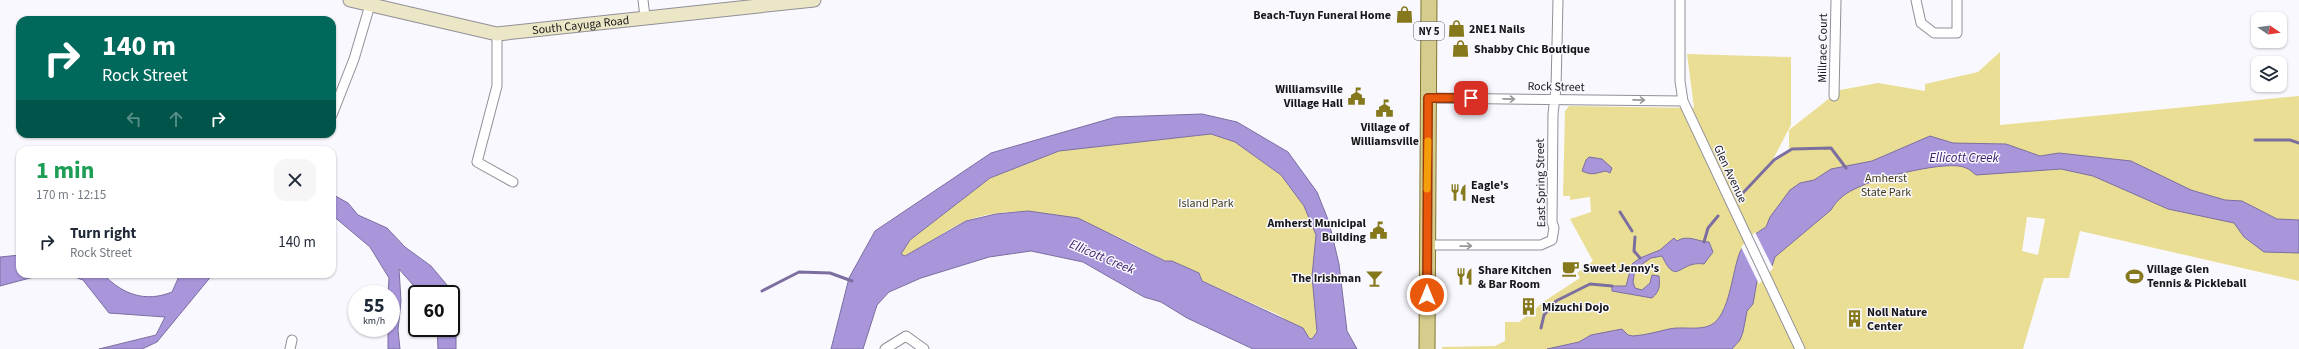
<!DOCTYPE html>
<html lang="en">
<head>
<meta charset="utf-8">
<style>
  :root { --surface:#fff; --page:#f6f6f7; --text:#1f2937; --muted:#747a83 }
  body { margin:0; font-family:"Source Sans 3",sans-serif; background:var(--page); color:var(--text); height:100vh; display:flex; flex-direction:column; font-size:15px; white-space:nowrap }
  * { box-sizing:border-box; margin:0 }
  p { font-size:13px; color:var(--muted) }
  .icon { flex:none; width:22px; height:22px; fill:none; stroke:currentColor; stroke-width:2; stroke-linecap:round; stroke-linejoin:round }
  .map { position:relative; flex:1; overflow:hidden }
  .side { position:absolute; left:16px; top:146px; width:320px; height:132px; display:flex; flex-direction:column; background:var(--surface); border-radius:12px; box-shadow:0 1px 3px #0004 }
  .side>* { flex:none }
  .top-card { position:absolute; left:16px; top:16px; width:320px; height:122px; border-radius:12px; box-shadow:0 1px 3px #0004; background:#00695c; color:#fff; overflow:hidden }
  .needle { width:26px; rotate:103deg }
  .buttons { position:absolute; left:2251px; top:12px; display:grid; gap:8px }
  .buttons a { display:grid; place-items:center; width:36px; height:36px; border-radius:8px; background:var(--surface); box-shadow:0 1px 3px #0004; font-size:20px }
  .speed { position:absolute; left:348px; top:285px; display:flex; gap:8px; font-size:20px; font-weight:700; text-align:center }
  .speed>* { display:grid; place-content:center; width:52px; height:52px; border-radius:50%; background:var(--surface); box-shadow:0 1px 3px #0004; line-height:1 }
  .speed small { font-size:10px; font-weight:400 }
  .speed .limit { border:2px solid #111; border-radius:6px; background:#fff; color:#111 }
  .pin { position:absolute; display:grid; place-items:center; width:34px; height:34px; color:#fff; margin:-17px; border-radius:8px; box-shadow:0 2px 6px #0006 }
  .me { position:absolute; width:44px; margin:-22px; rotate:0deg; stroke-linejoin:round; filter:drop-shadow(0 0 3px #0008) }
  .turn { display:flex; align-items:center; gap:14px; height:84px; padding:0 20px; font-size:18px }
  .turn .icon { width:52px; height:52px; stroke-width:2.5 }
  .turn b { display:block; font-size:28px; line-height:34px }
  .lanes { display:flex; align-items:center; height:38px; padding:0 20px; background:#0003; justify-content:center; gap:20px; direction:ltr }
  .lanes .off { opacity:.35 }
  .round { display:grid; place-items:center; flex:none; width:42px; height:42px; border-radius:12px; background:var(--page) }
  .headline { display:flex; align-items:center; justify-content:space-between; height:68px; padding:0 20px }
  h1 { font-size:24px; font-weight:700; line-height:30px; color:#1e9e55 }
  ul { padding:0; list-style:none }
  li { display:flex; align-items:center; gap:12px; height:56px; padding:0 20px }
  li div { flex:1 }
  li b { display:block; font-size:15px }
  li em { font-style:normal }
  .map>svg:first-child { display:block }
  .green { fill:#eade95; fill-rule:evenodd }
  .water { fill:#a895da; stroke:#7c6fa0; fill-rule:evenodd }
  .pier { fill:#f9f8fe }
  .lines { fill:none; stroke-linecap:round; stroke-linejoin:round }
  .stream { stroke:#7c6fa0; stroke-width:3 }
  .street-casing { stroke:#918f97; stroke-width:11 }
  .secondary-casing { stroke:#918f97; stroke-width:15 }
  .primary-casing { stroke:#827633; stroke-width:17 }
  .street { stroke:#fff; stroke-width:9 }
  .secondary { stroke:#ebe6c6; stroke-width:13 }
  .primary { stroke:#d6cc8d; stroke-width:15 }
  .oneway { stroke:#979698 }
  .route-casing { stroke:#983908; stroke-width:10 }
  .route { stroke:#ea580c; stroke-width:7 }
  .slow { stroke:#f59e0b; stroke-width:7 }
  .labels { text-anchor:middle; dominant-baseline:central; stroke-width:3; stroke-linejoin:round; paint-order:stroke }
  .shield { fill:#f9f8fe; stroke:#5b5a5e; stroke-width:1 }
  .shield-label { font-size:11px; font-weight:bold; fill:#171619 }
  .poi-label { font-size:12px; font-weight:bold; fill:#171619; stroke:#f9f8fe; text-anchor:start }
  .street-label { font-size:12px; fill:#171619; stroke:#f9f8fe }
  .park-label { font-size:12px; fill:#423c1a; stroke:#f9f8fe }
  .water-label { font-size:13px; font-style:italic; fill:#3b1b6b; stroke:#f9f8fe }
</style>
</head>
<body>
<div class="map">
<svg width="2299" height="349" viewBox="0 0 2299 349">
  <rect width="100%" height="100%" fill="#f9f8fe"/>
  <path class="green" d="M2000 52V125L2299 96V281L2080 231 2069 278H2044L2023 349H1442V347L1495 346 1505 341V322H1519L1546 300 1580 278 1577 273 1593 261 1570 219 1591 212 1590 197 1570 200V196H1563L1565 111 1569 106 1694 108 1687 54 1791 57V125L1770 165 1789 151V130L1840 90 1878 83 1925 91V84L1978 72ZM2027 217 2045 219 2038 255 2022 251Z
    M1211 134 1235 142 1281 175 1304 206 1316 235 1312 276 1317 332 1312 339 1279 315 1202 281 1199 273 1172 261H1165C1107 228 1032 196 966 221 944 230 926 247 905 256L901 254 910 240 990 178 1059 151Z"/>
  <path class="water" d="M1202 114 1237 122 1288 152 1317 192 1329 222 1339 264 1347 331 1357 349H1253L1187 318 1161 302 1144 297 1083 262 1031 251 989 257 921 278 889 292 877 305 863 349H831L849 278 875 231 991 153 1116 117ZM1211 134 1235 142 1281 175 1304 206 1316 235 1312 276 1317 332 1312 339 1309 338 1303 328 1202 281 1199 273 1172 261H1165L1078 218 1028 211 996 214 966 221 905 256 901 254 910 240 990 178 1059 151Z
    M1930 136 1953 143 2006 144 2040 156 2059 153 2131 161 2191 190 2225 200 2242 201 2277 219 2299 220V253L2264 252 2244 237 2234 223 2168 209 2093 176 2061 169 1976 175C1973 173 1970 169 1966 168 1950 159 1876 178 1859 187 1847 192 1837 199 1831 210L1775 257 1772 266 1757 281 1753 304 1747 311 1743 332 1740 340 1732 349H1547L1579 342 1591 335 1622 329 1628 335 1633 336C1646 335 1656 332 1669 329 1682 326 1699 331 1711 325 1730 315 1732 271 1740 252 1745 241 1756 233 1766 227L1770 217 1790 190 1800 183 1814 180 1831 169 1872 161Z
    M1589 157 1602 159 1612 168 1610 173 1606 171C1595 173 1593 176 1582 171L1586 160Z
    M332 194 348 203 358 215 387 228 405 247 431 266 447 285 449 294H421L399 269 401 301 398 330 400 349H388V328H391V294H388L389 278 370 247 332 215Z
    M1674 238 1677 241C1687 234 1699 242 1709 242L1713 252 1704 264C1679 260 1677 288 1662 256L1651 258 1635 269 1633 282 1635 288 1642 290 1650 283 1652 275 1659 276C1660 286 1660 291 1652 298L1612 291V286H1626L1632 264 1640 258 1660 250Z
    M20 255V274H45L0 286V257Z
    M67 274H103C122 294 145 303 172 292L180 274H213L157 342 142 349H99L156 335 165 317 109 313 83 280Z
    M451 299 456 312V349H438L437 328H451Z"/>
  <path class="pier" d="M1755 232 1773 268 1759 284 1741 247Z"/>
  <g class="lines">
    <path class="stream" d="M2255 140H2290L2299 143
      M1741 195 1774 160 1792 149 1831 148 1846 168
      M1620 212 1632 231
      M1635 237 1634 251 1640 258
      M1704 242 1708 228 1718 216
      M762 291 799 272 830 273 852 281
      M1541 328 1544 315 1556 301 1590 284 1612 286"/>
    <defs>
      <path id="street" d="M643 0 645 17
        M1680 0V81L1683 101 1800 349
        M1916 0 1921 23 1934 33H1957V0
        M497 34V86L477 162 513 182
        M1834 96 1836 0
        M1428 98 1683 101
        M332 115 354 59 370 5
        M1427 245H1541L1552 240 1554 228 1552 222 1553 114 1556 88 1558 0
        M290 349 292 340
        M885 349 906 336 924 349"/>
      <g id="secondary">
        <path id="s1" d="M350 0 497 34 814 0"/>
      </g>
      <path id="primary" d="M1427 349 1429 0"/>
    </defs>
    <use href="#street" class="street-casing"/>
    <use href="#secondary" class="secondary-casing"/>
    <use href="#primary" class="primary-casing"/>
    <use href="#street" class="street"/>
    <use href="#secondary" class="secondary"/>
    <use href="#primary" class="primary"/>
  </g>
  <defs><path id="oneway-shaft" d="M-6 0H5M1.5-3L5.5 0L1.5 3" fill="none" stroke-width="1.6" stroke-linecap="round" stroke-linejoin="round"/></defs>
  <g class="oneway">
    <use href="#oneway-shaft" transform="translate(1509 99) rotate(1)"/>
    <use href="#oneway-shaft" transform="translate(1639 100) rotate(1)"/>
    <use href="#oneway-shaft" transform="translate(1466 246) rotate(-1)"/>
  </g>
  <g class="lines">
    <defs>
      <path id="route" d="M1427 295 1428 98H1471"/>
    </defs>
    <use href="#route" class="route-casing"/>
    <use href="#route" class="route"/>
    <path class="slow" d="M1427 189 1428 141"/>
  </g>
  <defs>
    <symbol id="shop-bare" viewBox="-9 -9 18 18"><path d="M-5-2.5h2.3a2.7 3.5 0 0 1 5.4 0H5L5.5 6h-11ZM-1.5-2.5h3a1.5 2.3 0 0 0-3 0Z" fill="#86781c" stroke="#f9f8fe" stroke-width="2.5" paint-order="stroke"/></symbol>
    <symbol id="civic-bare" viewBox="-9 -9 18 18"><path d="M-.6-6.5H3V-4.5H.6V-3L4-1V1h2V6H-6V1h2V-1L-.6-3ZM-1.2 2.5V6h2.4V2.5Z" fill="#86781c" stroke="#f9f8fe" stroke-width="2.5" paint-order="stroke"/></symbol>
    <symbol id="restaurant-bare" viewBox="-9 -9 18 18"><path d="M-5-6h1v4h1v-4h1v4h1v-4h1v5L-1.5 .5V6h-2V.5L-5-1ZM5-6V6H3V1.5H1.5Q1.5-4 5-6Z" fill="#86781c" stroke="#f9f8fe" stroke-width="2.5" paint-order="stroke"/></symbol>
    <symbol id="cafe-bare" viewBox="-9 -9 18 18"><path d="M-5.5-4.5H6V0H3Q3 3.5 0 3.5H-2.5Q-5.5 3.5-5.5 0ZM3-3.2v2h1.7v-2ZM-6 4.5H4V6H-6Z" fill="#86781c" stroke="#f9f8fe" stroke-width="2.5" paint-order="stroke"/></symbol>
    <symbol id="stadium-bare" viewBox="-9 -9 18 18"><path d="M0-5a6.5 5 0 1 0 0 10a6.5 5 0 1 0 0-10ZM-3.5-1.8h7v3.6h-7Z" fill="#86781c" stroke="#f9f8fe" stroke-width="2.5" paint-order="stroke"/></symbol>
    <symbol id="bar-bare" viewBox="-9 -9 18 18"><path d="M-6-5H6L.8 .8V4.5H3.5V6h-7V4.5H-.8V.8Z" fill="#86781c" stroke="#f9f8fe" stroke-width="2.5" paint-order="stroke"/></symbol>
    <symbol id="building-bare" viewBox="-9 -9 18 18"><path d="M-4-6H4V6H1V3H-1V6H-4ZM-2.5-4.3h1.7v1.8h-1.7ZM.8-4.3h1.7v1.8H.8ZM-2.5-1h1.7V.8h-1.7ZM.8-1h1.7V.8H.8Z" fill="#86781c" stroke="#f9f8fe" stroke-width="2.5" paint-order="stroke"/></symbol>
  </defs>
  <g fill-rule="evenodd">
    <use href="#shop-bare" x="1392" y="2" width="25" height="25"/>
    <use href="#shop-bare" x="1444" y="16" width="25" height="25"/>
    <use href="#shop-bare" x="1448" y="36" width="25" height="25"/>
    <use href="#civic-bare" x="1344" y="84" width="25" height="25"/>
    <use href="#civic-bare" x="1372" y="96" width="25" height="25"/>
    <use href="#restaurant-bare" x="1446" y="180" width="25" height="25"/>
    <use href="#civic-bare" x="1366" y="218" width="25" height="25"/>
    <use href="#cafe-bare" x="1558" y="256" width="25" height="25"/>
    <use href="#stadium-bare" x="2122" y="264" width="25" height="25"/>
    <use href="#restaurant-bare" x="1452" y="264" width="25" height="25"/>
    <use href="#bar-bare" x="1362" y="266" width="25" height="25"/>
    <use href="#building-bare" x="1516" y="294" width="25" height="25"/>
    <use href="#building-bare" x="1842" y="306" width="25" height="25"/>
  </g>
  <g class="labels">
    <rect class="shield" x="1414" y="22" width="30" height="18" rx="3"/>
    <g class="shield-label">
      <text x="1429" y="31">NY 5</text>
    </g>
    <g class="poi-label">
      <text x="1391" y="15" text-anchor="end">Beach-Tuyn Funeral Home</text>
      <text x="1469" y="29">2NE1 Nails</text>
      <text x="1474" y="49">Shabby Chic Boutique</text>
      <text x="1343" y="89" text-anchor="end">Williamsville<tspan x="1343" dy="14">Village Hall</tspan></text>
      <text x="1385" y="127" text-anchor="middle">Village of<tspan x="1385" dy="14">Williamsville</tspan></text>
      <text x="1471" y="185">Eagle's<tspan x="1471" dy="14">Nest</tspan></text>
      <text x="1366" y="223" text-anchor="end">Amherst Municipal<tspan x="1366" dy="14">Building</tspan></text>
      <text x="1583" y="268">Sweet Jenny's</text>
      <text x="2147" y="269">Village Glen<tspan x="2147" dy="14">Tennis &amp; Pickleball</tspan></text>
      <text x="1478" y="270">Share Kitchen<tspan x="1478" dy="14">&amp; Bar Room</tspan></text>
      <text x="1361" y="278" text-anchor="end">The Irishman</text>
      <text x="1542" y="307">Mizuchi Dojo</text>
      <text x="1867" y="312">Noll Nature<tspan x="1867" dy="14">Center</tspan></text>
    </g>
    <g class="street-label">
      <text stroke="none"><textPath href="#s1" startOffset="235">South Cayuga Road</textPath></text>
      <text transform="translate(1823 48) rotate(-89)">Millrace Court</text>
      <text transform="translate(1556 87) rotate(1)">Rock Street</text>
      <text transform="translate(1730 174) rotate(65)">Glen Avenue</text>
      <text transform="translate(1541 183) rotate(-91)">East Spring Street</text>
    </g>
    <g class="park-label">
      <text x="1886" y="178">Amherst<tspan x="1886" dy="14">State Park</tspan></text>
      <text x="1206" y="203">Island Park</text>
    </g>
    <g class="water-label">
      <text x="1964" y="158">Ellicott Creek</text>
      <text transform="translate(1102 257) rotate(23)">Ellicott Creek</text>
    </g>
  </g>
</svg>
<div class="buttons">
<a><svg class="needle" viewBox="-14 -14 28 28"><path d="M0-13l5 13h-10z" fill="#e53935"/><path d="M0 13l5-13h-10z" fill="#747a83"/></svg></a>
<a><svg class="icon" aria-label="layers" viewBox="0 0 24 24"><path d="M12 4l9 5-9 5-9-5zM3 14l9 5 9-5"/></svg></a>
</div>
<div class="speed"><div>55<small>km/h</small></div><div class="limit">60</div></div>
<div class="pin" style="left:1471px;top:98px;background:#d93025"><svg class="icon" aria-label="arrive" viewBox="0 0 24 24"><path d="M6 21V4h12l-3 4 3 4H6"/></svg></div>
<svg class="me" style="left:1427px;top:295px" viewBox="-20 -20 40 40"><circle r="17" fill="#ea580c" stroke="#fff" stroke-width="3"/><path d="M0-11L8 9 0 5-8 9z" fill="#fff"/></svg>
<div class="top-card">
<div class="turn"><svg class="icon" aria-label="right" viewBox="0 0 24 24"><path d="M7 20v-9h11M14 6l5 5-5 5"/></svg><div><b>140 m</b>Rock Street</div></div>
<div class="lanes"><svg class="icon off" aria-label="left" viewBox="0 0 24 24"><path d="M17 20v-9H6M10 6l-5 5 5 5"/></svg><svg class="icon off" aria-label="ahead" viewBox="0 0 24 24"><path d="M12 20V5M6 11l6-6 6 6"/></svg><svg class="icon" aria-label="right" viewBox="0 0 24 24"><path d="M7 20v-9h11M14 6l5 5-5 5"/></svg></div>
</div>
<section class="side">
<div class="headline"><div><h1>1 min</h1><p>170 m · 12:15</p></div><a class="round"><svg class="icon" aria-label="close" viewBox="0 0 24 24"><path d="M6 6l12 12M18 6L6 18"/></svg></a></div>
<ul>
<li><svg class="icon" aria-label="right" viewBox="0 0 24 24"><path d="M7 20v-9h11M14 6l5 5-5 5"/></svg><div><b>Turn right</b><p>Rock Street</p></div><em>140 m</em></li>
</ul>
</section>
</div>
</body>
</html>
